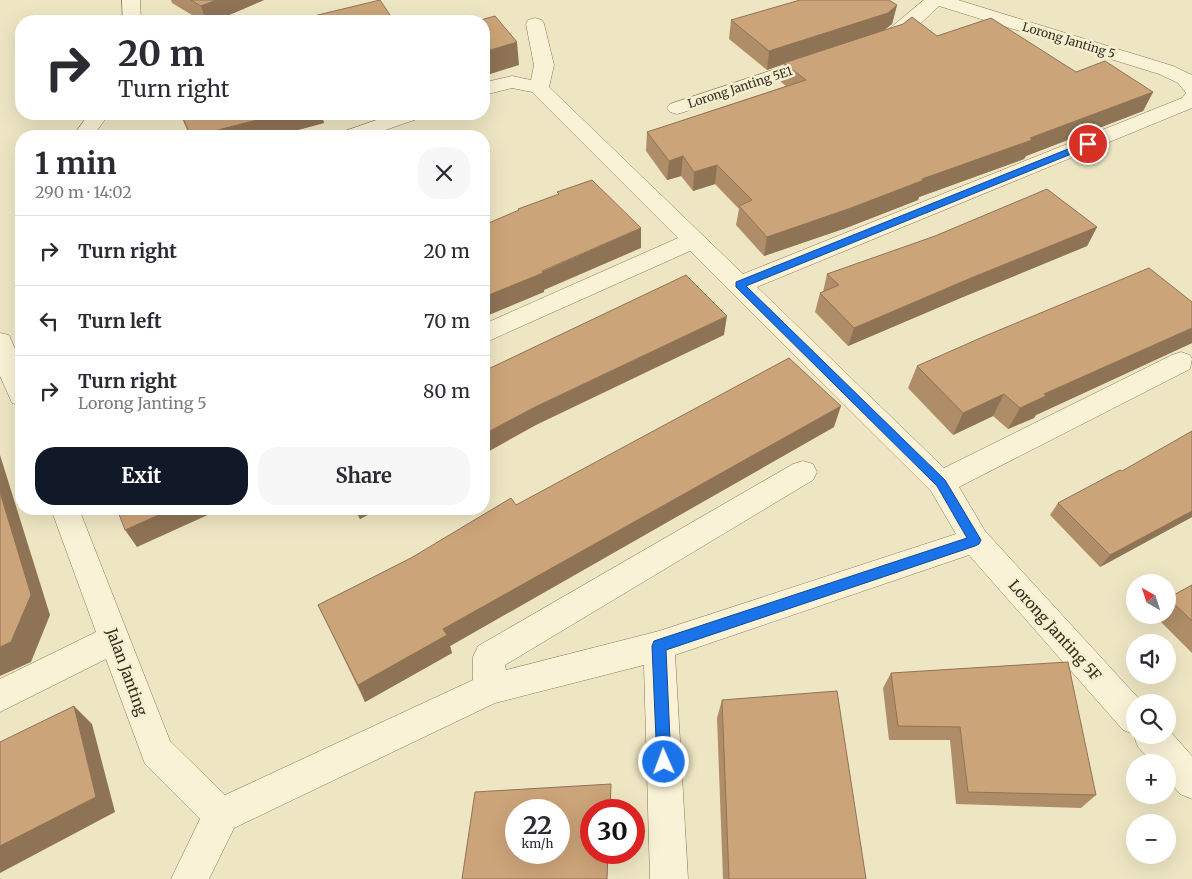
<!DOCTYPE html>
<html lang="en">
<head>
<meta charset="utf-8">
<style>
  :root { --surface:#fff; --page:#f7f7f7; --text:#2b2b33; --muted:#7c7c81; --line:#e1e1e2; --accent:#111827 }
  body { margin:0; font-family:Merriweather,serif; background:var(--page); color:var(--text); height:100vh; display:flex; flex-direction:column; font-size:19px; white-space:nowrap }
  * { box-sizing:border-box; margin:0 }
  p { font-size:16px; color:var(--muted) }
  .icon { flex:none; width:28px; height:28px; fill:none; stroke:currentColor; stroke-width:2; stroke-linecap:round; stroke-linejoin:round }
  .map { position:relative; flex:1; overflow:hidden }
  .details { position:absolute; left:15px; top:130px; width:475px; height:385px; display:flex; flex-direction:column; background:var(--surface); border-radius:20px; box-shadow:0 5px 20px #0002 }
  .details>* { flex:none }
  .top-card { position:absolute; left:15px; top:15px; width:475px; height:105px; border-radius:20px; box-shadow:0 5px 20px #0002; background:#fff; color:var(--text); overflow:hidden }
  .needle { width:32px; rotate:321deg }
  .tools { position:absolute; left:1126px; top:574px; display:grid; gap:10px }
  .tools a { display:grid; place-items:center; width:50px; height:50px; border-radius:50%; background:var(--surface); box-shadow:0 5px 20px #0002; font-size:25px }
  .speed { position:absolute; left:505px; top:799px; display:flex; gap:10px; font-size:25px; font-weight:700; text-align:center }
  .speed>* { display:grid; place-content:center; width:65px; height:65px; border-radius:50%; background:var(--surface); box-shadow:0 5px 20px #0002; line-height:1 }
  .speed small { font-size:12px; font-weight:400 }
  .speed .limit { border:8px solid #d22; background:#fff; color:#111 }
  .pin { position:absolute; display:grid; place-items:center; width:42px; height:42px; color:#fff; margin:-21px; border:2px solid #fff; border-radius:50%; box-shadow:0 1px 5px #0007 }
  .me { position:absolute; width:55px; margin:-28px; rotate:358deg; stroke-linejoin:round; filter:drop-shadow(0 0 4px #0008) }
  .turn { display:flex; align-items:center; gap:18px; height:105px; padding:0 20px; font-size:22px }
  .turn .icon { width:65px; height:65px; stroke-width:2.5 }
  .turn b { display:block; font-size:35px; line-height:42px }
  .round { display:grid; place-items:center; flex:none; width:52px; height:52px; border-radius:20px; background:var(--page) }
  .headline { display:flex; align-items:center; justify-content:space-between; height:85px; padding:0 20px }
  h1 { font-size:30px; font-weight:700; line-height:38px }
  .primary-button { display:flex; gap:10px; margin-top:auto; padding:10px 20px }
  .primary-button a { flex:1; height:58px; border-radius:20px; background:var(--accent); color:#fff; font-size:20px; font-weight:700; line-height:58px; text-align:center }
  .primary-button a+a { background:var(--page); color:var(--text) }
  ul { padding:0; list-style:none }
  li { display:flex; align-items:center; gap:15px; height:70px; padding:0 20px; border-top:1px solid var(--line) }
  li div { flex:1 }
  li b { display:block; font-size:19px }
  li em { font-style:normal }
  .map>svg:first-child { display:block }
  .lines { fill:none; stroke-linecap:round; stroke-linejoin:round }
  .minor-casing { stroke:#88775a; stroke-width:1 }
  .minor { fill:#f9f2d6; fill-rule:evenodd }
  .wall { fill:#af8d68 }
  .shaded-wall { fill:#8f7355 }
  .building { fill:#cca479; stroke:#8f7355; fill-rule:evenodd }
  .route { fill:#1a73e8; stroke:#114b97 }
  .labels { text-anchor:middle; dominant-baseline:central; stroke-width:5; stroke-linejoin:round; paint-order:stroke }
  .far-street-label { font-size:12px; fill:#382d1e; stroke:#f5efd2 }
  .street-label { font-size:15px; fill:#382d1e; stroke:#f5efd2 }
</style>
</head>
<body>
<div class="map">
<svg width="1192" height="879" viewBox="0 0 1192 879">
  <rect width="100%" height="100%" fill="#eee6c3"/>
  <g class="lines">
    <defs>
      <path id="minor" d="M122 0H140L141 21H123Z
        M924 0H958L1173 66 1192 75V108L757 287 944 468 1172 355 1181 352 1190 355 1192 359 1190 369 959 487 985 531 1142 702H1135V735H1168V729L1192 756V799L1180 794 1168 780V762H1152L1138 747 1133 734 1123 730 969 555 675 655 688 879H650L644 665 495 703 234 828 209 879H171L200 819 145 764 106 659 0 712V679L96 632 51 509H79L170 741 225 795 473 680V657L478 646 793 464 803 461 813 464 817 472 813 480 505 665 506 670 659 631 956 534 931 491 690 251 484 343V324L678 238 532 92 512 88 484 95V83L486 82 512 76 531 80 534 65 526 24 528 20 535 18 542 20 544 24 554 65 549 87 743 274 1182 98 1186 93 1178 83 1159 74 939 6C923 20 900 49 876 43L874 39 876 35 884 33Z
        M818 55 825 57 828 61 825 65 684 112 677 114 670 112 667 108 670 104Z
        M89 114H109L93 136H73Z
        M394 114H423L420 118 368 136H339L342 132Z
        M0 333 9 335 21 363V406L12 403 0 376Z"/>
    </defs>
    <use href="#minor" class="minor-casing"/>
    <use href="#minor" class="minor"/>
  </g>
  <path class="wall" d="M171 0H264L215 21H202L172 3Z
    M897 5 892 24 884 30 937 36 1153 92 1143 111 1026 156 1024 159 919 197 918 200 846 228 764 256 736 225 739 209 715 184 693 191 681 176 667 180 646 151 647 132 786 86 781 82 784 64 767 70 729 39 731 20Z
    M180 114H321L324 123 275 136H190Z
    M1097 227 1087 246 963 297 848 346 815 312 820 293 823 292 827 274Z
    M1192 302V343L1036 415 1034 418 1008 429 993 416 953 435 908 388 917 366Z
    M834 427 450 646 452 653 365 702 318 605 516 505Z
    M1122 471 1192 517 1100 567 1050 515 1058 503Z
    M354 509H379L360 519Z
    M1192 585V653L1154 615H1168V599Z
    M891 673 1096 795 1081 808 956 804 950 740H889L883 688Z
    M722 700 866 879H723L717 718Z"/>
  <path class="shaded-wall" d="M216 0H264L215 21H206L201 6Z
    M897 5 892 24 883 31 784 63V64L767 70 769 51Z
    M517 42 519 65 484 76V52Z
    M1153 92 1143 111 1026 156 1024 159 919 197 918 200 846 228 764 256 767 237Z
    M280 114H321L324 123 275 136H195Z
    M345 114H355L346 116Z
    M683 156 681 176 667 180 669 161Z
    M717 165 715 184 693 191 694 172Z
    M1097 227 1087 246 963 297 848 346 854 328 971 278Z
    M641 228V248L544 290V292L484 317V297Z
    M727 316 724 335 536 425 484 454V434L535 407Z
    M1192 328V343L1036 415 1034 418 1008 429 1020 408 1044 394Z
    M1004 394 993 416 953 435 963 413Z
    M841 406 834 427 450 646 452 653 365 702 358 685 443 629Z
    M0 455 50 615 31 662 0 676Z
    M172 509H221L137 547 125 530Z
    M356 509H379L360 519Z
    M1192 511V517L1100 567 1110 555Z
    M74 706 92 724 115 812 0 873V846Z"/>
  <path class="building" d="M191 0H216L201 6Z
    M380 0 394 21H298L297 20Z
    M800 0H889L897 5 888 13 769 51 731 20Z
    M495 16 517 42 484 52V21H477Z
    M912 17 937 36 991 18 1076 72 1105 61 1153 92 1030 138 1032 140 922 179 924 180 851 208 767 237 739 206 752 200 717 165 694 172 683 156 669 161 647 132 806 80 784 63 903 24Z
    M181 114H280L195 136H191Z
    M592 180 641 228 542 271 543 273 484 297V225L519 210 518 209 559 194 557 192Z
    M1047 189 1097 227 971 278 854 328 820 293 839 285 827 274 935 236Z
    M1149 268 1192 302V328L1044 394 1046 396 1020 408 1004 394 963 413 917 366 985 336Z
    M686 275 727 316 535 407 484 434V371Z
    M789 358 841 406 443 629 447 635 358 685 318 605 411 558 511 498 516 505Z
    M1192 431V511L1110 555 1058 503 1120 470 1122 471Z
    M0 492 31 595 11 642 0 647Z
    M117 509H172L125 530Z
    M1192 585V621L1168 598Z
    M1068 662 1096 795 968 792 960 727 898 726 891 673Z
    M837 691 866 879H729L722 700Z
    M74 706 96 797 0 846V742Z
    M611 784 610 810H591V852H608L607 879H462L475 792ZM516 810H559V852H516Z"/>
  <path class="route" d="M1088 141 1091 142V146L746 286 945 480 981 540 979 544 975 546 666 650 671 762 669 767 664 769 659 767 657 762 652 646 654 641 967 538 937 486 736 287V282Z"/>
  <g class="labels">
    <g class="far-street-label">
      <text transform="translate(1069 40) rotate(17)">Lorong Janting 5</text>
      <text transform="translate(740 87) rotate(-18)">Lorong Janting 5E1</text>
    </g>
    <g class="street-label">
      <text transform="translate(1055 630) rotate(48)">Lorong Janting 5F</text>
      <text transform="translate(127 672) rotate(70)">Jalan Janting</text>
    </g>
  </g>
</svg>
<div class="tools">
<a><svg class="needle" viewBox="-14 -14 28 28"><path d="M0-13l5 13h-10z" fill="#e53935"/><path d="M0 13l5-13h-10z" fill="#7c7c81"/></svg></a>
<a><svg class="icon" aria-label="sound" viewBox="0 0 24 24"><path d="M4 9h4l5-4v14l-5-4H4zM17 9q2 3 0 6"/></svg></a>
<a><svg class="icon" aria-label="search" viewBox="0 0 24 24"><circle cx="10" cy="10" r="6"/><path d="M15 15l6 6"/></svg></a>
<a>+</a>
<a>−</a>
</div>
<div class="speed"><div>22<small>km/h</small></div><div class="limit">30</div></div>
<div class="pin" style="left:1088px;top:144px;background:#d93025"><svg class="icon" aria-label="arrive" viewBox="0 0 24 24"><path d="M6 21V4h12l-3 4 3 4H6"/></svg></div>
<svg class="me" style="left:664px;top:762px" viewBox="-20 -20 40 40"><circle r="17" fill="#1a73e8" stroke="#fff" stroke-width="3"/><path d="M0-11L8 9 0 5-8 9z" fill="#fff"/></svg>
<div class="top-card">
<div class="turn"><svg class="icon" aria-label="right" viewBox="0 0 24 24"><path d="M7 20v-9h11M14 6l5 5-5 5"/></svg><div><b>20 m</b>Turn right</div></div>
</div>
<section class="details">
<div class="headline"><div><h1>1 min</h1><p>290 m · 14:02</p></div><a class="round"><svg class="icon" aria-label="close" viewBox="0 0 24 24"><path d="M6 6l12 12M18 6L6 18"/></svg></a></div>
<ul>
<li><svg class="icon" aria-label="right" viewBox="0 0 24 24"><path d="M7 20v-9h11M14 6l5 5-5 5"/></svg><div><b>Turn right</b></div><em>20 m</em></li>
<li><svg class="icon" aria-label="left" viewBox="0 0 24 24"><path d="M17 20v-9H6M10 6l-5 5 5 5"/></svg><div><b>Turn left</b></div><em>70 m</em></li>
<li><svg class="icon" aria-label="right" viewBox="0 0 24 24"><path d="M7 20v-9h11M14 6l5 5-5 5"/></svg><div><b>Turn right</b><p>Lorong Janting 5</p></div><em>80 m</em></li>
</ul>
<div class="primary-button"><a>Exit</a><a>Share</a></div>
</section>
</div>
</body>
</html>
